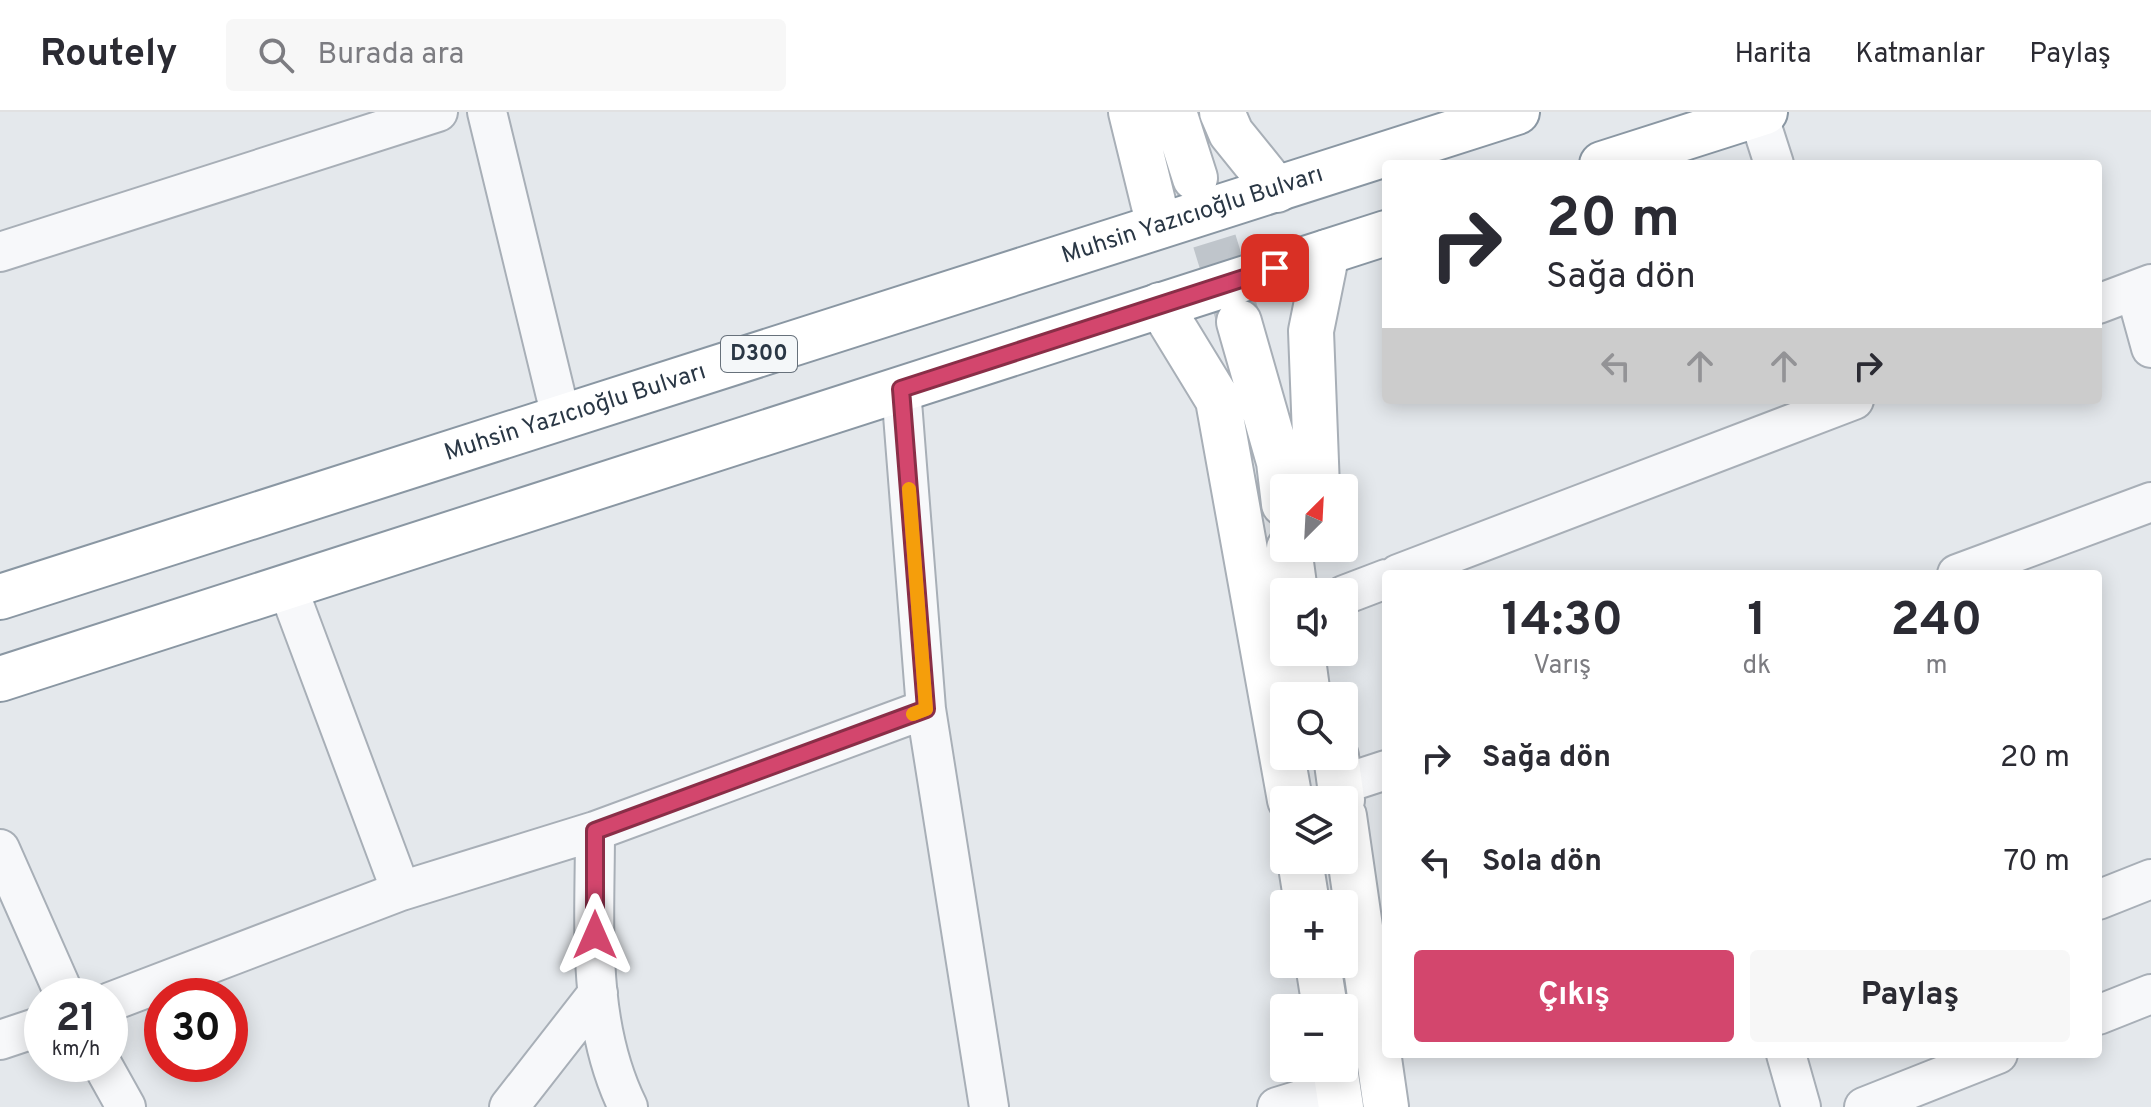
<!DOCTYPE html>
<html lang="tr">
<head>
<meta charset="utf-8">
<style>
  :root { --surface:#fff; --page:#f7f7f7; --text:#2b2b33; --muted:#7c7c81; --line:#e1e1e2; --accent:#d3466d }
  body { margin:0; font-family:Overpass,sans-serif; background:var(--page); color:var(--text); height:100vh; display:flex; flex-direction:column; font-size:30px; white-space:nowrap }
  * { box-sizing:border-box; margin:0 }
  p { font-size:26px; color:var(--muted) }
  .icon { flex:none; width:44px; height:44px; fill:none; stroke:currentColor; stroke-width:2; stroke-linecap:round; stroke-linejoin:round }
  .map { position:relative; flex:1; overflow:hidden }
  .drawer { position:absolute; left:1382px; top:458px; width:720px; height:488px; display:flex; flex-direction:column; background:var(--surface); border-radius:8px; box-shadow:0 4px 20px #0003 }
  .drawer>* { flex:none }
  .top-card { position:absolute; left:1382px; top:48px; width:720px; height:244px; border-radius:8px; box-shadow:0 4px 20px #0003; background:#fff; color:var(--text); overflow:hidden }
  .needle { width:52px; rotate:24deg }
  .buttons { position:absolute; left:1270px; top:362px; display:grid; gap:16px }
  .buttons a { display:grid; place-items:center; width:88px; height:88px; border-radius:8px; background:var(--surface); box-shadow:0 4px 20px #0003; font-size:40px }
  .speed { position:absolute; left:24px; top:866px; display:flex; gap:16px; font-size:40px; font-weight:700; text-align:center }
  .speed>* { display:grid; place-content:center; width:104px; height:104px; border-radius:50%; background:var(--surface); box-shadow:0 4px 20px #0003; line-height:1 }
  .speed small { font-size:20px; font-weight:400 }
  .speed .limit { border:12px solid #d22; background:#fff; color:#111 }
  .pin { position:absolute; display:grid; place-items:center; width:68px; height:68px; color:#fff; margin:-34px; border-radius:16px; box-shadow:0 4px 12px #0006 }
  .me { position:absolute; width:88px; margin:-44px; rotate:0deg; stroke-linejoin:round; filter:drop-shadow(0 0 6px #0008) }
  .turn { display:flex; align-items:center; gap:28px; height:168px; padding:0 32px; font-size:36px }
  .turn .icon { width:104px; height:104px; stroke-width:2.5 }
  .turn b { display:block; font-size:56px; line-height:68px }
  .lanes { display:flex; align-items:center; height:76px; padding:0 32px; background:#0003; justify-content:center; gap:40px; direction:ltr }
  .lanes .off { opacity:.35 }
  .eta { display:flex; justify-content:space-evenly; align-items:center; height:136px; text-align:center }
  .eta b { font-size:48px; font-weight:700; line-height:56px }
  .button { display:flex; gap:16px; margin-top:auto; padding:16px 32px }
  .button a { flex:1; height:92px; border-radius:8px; background:var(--accent); color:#fff; font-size:32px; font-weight:700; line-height:92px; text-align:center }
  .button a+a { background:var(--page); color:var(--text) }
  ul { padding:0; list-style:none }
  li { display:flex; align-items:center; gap:24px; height:104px; padding:0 32px }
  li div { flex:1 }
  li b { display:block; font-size:30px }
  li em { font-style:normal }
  header { display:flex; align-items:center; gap:48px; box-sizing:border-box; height:112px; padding:0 40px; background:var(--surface); border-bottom:2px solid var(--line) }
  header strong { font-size:38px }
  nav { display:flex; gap:44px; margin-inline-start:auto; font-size:28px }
  .search { width:560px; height:72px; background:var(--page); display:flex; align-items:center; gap:20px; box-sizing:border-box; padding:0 28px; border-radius:8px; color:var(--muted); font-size:30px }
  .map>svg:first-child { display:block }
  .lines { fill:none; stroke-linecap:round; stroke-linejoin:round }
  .secondary-tunnel { stroke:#bfc5cb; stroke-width:44; stroke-dasharray:44 22; stroke-linecap:butt }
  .street-casing { stroke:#a8afb7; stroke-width:42 }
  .secondary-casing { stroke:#a8afb7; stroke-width:48 }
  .highway-casing { stroke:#8a97a3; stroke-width:48 }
  .street { stroke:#f7f8fa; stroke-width:38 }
  .secondary { stroke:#fff; stroke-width:44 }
  .highway { stroke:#fff; stroke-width:44 }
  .route-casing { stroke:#892e47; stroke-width:20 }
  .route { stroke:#d3466d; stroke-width:14 }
  .slow { stroke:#f59e0b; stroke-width:14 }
  .labels { text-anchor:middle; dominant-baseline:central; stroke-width:7; stroke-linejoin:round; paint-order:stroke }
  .shield { fill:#f4f7f9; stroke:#67717b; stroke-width:2 }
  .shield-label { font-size:22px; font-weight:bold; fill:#2a3745 }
  .street-label { font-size:24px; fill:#2a3745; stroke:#f4f7f9 }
</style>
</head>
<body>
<header>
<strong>Routely</strong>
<div class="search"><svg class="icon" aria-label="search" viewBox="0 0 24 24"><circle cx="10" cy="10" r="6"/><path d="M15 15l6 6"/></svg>Burada ara</div>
<nav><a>Harita</a><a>Katmanlar</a><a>Paylaş</a></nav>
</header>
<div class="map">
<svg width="2151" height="995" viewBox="0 0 2151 995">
  <rect width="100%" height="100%" fill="#e4e8ec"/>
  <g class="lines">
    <path class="secondary-tunnel" d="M1195 66 1239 209"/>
    <defs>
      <path id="street" d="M487 0 561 305
        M1758 2 1774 52
        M0 140 438 0
        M2135 178 2151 236
        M2098 192 2151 172
        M901 277 926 597 989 995
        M1398 462 1854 288
        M1957 462 2151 390
        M287 474 401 779
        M1344 483 1386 467
        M1340 673 1386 658
        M595 719C595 811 586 910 628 995
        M0 737 65 884
        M2098 788 2151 767
        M110 890 401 779 595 719 926 597
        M2098 903 2151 882
        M0 928 42 914
        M1786 942 1801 995
        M102 952 126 995
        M509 995 598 881
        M1277 995 1339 976
        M1864 995 1998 942"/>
      <path id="secondary" d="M1131 0 1159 114
        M1174 0 1195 66
        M1222 0 1231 21 1277 78
        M1160 193 1218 288 1290 688
        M1239 210 1279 350 1284 392
        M1317 376 1311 219 1327 140
        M1289 436 1295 480
        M1302 540 1308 584
        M1336 644 1342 688
        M1344 704 1386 995
        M1300 748 1307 792
        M1318 852 1325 896
        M1335 956 1341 995"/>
      <g id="highway">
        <path d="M1602 52 1765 0"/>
        <path id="s1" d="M0 485 1517 0"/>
        <path d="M0 567 1386 121"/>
      </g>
    </defs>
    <use href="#street" class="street-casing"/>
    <use href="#secondary" class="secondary-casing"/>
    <use href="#highway" class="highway-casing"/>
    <use href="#street" class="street"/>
    <use href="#secondary" class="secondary"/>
    <use href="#highway" class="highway"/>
  </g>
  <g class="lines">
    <defs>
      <path id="route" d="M595 823V719L926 597 901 277 1275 156"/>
    </defs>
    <use href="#route" class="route-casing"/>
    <use href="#route" class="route"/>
    <path class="slow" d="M909 377 926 597 913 602"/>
  </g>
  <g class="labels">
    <rect class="shield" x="721" y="224" width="76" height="36" rx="6"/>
    <g class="shield-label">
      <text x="759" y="242">D300</text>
    </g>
    <g class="street-label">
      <text stroke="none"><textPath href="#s1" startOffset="1252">Muhsin Yazıcıoğlu Bulvarı</textPath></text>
      <text stroke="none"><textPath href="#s1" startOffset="604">Muhsin Yazıcıoğlu Bulvarı</textPath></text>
    </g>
  </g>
</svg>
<div class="buttons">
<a><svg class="needle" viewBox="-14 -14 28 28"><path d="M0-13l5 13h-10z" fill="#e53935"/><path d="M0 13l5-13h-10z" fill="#7c7c81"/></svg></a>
<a><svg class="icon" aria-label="sound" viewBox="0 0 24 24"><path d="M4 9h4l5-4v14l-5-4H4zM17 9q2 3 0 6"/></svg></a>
<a><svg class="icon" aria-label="search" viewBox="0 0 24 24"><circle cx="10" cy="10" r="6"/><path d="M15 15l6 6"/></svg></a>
<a><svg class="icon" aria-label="layers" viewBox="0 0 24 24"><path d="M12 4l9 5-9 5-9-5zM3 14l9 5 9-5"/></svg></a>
<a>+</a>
<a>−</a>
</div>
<div class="speed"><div>21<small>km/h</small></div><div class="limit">30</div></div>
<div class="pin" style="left:1275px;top:156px;background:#d93025"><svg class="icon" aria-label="arrive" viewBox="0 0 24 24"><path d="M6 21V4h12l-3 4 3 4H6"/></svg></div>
<svg class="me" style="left:595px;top:823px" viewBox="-20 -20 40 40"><path d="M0-17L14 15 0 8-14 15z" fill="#d3466d" stroke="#fff" stroke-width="4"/></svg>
<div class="top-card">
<div class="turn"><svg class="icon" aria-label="right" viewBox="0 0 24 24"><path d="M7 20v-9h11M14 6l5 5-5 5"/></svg><div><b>20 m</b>Sağa dön</div></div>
<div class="lanes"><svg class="icon off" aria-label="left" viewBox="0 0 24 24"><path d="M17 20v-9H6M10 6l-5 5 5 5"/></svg><svg class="icon off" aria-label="ahead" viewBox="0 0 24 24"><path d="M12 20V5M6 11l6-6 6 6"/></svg><svg class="icon off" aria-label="ahead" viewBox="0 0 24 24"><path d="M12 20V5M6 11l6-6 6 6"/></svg><svg class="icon" aria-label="right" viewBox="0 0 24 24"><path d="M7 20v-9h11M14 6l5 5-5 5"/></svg></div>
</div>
<section class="drawer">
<div class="eta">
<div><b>14:30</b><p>Varış</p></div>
<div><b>1</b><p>dk</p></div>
<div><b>240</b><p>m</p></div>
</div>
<ul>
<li><svg class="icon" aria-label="right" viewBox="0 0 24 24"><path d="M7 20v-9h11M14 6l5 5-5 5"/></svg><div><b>Sağa dön</b></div><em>20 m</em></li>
<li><svg class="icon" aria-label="left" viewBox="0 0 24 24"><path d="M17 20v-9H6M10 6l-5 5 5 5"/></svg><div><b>Sola dön</b></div><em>70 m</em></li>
</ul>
<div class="button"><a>Çıkış</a><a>Paylaş</a></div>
</section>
</div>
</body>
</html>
